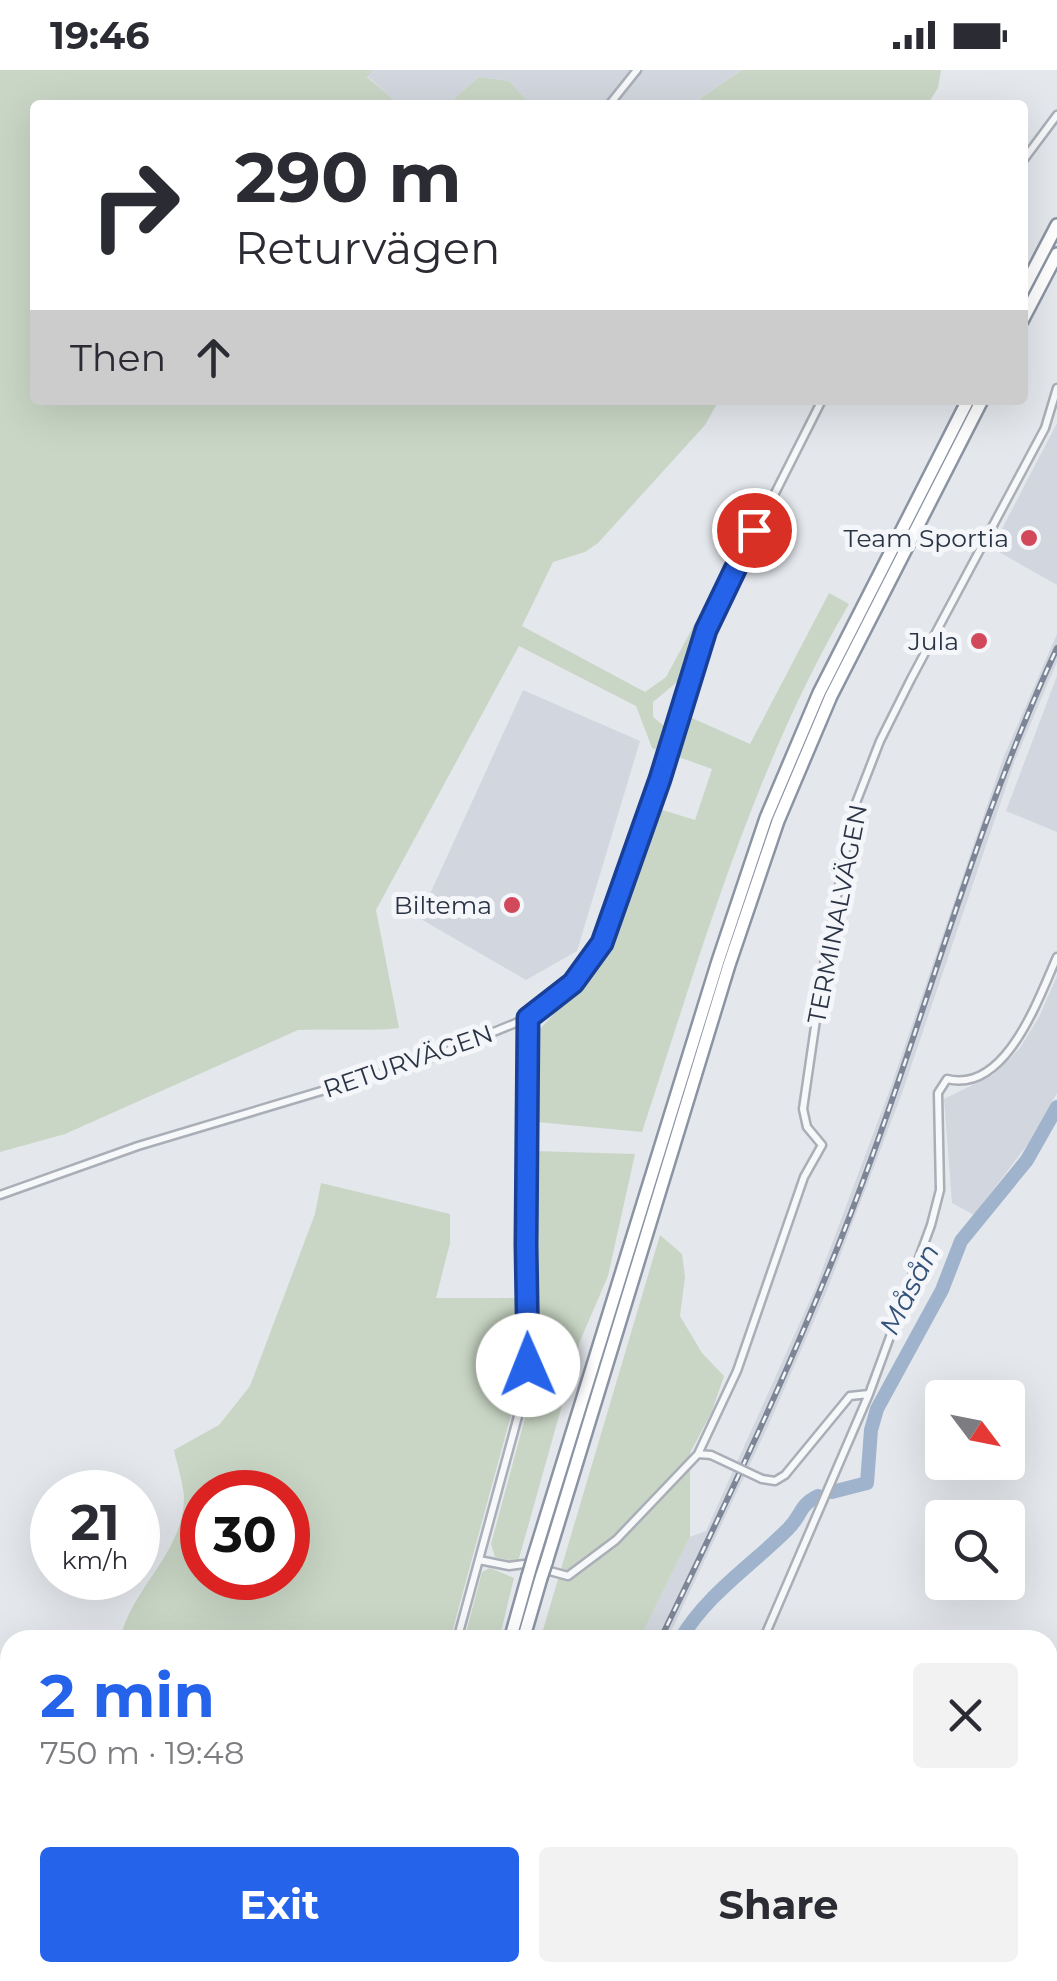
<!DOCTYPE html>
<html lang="en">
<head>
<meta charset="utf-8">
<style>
  :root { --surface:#fff; --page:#f2f2f3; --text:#2b2b33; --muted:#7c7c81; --accent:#2563eb }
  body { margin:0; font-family:Montserrat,sans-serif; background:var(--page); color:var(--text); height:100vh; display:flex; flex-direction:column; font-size:38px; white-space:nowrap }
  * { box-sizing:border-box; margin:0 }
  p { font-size:32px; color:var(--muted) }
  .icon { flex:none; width:55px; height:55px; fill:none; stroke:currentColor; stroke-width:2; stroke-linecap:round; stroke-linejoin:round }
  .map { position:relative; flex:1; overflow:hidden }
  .drawer { position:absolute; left:0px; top:1560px; width:1058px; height:352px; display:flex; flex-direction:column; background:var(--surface); border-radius:30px 30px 0 0; box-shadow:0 10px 40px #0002 }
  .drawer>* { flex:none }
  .top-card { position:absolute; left:30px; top:30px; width:998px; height:305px; border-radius:10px; box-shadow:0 10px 40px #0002; background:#fff; color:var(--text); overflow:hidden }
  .needle { width:65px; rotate:122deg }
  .buttons { position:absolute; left:925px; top:1310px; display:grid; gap:20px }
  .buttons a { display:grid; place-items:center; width:100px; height:100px; border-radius:10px; background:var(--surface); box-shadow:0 10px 40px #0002; font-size:50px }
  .speed { position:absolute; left:30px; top:1400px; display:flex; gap:20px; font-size:50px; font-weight:700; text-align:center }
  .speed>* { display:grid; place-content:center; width:130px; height:130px; border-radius:50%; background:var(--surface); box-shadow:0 10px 40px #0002; line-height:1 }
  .speed small { font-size:25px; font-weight:400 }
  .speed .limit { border:15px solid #d22; background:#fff; color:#111 }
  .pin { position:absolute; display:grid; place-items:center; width:85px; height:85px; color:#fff; margin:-42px; border:5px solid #fff; border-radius:50%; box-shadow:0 2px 10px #0007 }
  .me { position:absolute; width:110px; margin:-55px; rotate:359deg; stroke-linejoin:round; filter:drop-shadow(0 0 8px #0008) }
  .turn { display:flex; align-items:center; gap:35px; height:210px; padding:0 40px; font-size:45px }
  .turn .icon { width:130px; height:130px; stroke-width:2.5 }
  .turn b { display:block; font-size:70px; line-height:85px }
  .then { display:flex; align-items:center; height:95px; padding:0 40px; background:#0003; gap:20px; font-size:38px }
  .round { display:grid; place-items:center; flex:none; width:105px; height:105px; border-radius:10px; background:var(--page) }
  .head { display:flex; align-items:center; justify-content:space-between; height:170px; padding:0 40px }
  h1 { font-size:60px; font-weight:700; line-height:75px; color:var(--accent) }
  .action { display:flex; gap:20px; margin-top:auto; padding:20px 40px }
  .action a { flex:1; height:115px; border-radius:10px; background:var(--accent); color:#fff; font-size:40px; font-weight:700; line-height:115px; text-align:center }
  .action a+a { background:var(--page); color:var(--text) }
  .status { display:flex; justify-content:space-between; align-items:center; height:70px; padding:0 50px; background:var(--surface); direction:ltr }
  .status svg { height:28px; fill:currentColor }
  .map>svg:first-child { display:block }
  .built { fill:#d2d6de }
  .green { fill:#c9d6c5; fill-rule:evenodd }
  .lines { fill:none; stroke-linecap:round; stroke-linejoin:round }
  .river { stroke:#9fb4cc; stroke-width:14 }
  .minor-casing { stroke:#a9aeb7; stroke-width:11 }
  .tertiary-casing { stroke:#a9aeb7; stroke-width:14 }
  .trunk-casing { stroke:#8b94a3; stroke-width:16 }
  .minor { stroke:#f7f8fa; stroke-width:6 }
  .tertiary { stroke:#f7f8fa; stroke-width:9 }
  .trunk { stroke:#fff; stroke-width:11 }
  .rail-casing { stroke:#7d8696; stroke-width:6 }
  .rail { stroke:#f4f6f9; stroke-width:2.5; stroke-dasharray:8; stroke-linecap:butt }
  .minor-bridge-casing { stroke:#a9aeb7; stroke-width:11; stroke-linecap:butt }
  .trunk-bridge-casing { stroke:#8b94a3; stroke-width:16; stroke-linecap:butt }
  .minor-bridge { stroke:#f7f8fa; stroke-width:6 }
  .trunk-bridge { stroke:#fff; stroke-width:11 }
  .route-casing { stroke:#184099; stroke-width:25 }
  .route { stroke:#2563eb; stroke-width:18 }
  .poi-dot { fill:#d1495b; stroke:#f4f6f9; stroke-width:4 }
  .labels { text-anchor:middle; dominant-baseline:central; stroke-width:10; stroke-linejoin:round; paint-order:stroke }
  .poi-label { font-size:25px; fill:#2b3445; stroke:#f4f6f9; text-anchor:end }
  .street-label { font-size:25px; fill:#2b3445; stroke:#f4f6f9 }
  .water-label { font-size:28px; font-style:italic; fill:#34527a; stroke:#f4f6f9 }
</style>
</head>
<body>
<div class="status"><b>19:46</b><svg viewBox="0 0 49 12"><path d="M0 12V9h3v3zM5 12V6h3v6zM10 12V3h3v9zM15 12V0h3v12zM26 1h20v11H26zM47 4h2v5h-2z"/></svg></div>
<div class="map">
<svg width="1057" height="1911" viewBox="0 0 1057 1911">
  <rect width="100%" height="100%" fill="#e4e7ec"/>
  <path class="built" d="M373 0H742L689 35H531L509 11 479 7 447 35H400L367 6Z
    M1057 353V515L992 478Z
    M1057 564V592L1015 690 902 1023 826 1223 769 1354 667 1570H639L690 1467 706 1461 815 1219 890 1019 1004 686Z
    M1057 606V762L1006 741Z
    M523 620 640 671 577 881 526 910 419 848Z
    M1057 906V1023L1027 1075 974 1145 952 1133 944 1029 993 1005 1020 978 1039 947Z"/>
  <path class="green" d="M0 0H373L367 7 400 35H35V330H719L705 355 598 473 585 482 553 492 522 556 645 622 666 607 726 496 677 612 653 632V647L664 656 656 680 652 678 636 636 519 576 376 840 399 958C365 962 332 958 298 960L65 1064 0 1082Z
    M742 0H941L938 18 927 35H690Z
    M479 7 509 11 531 35H447Z
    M829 523 849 534C753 698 701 883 642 1062L537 1052 535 975 540 959 600 893 614 867 656 738 695 750 712 699 673 685 683 655 692 648 750 674Z
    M533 1081 635 1084 608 1206 580 1271 518 1492 495 1487 491 1474 528 1337 536 1295Z
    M321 1113 450 1144V1173L436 1228H520L518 1319 450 1570H120C131 1518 184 1483 184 1427 183 1412 177 1395 174 1380L219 1355 250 1316 315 1144ZM202 1422H288V1508H202Z
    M660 1165 682 1184 685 1207 680 1246 702 1283 724 1306 712 1341 690 1383V1467L639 1570H540Z
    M490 1498 514 1508 499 1570H464L482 1502Z
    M10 1715V1802L0 1801V1722Z
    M348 1903H434L432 1911H351Z"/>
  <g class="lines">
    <path class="river" d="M832 1422 867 1413 871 1360 877 1339 942 1220 961 1171 1027 1090 1057 1037
      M680 1570C707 1524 751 1496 788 1459 803 1444 798 1436 818 1426
      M539 1911 542 1902"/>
    <defs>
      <path id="minor" d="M609 35 637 0
        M1022 92 1057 45
        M0 1125 138 1076 425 990 528 948 573 913 602 873 612 851 706 560 822 330
        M698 1384 737 1301 804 1107 822 1075 807 1057 803 1039 825 888 854 738 880 671 911 609 1045 358 1057 318
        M762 1409 775 1411 785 1405 850 1326 869 1324
        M479 1490 509 1496 524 1494 568 1506 616 1470 698 1384 711 1385
        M457 1570 523 1328 528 1295V948
        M763 1570 869 1324 931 1155 940 1120 938 1023 947 1009C1006 1024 1039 927 1057 887
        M253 1902 256 1911"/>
      <path id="tertiary" d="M1048 1807 1057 1785
        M1001 1911 1005 1902"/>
      <path id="trunk" d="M1022 222 1057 155
        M1022 251 1057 184
        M533 1489 718 891 766 748 819 623 968 330
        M546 1493 729 895 778 751 831 626 982 330
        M510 1570 528 1506
        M523 1570 541 1508
        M448 1911 449 1902
        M460 1911 461 1902"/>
    </defs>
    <use href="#minor" class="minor-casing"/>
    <use href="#tertiary" class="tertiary-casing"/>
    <use href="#trunk" class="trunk-casing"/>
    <use href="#minor" class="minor"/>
    <use href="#tertiary" class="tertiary"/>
    <use href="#trunk" class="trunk"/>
    <defs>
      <path id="rail" d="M660 1570C737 1411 813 1251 873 1084 934 916 981 741 1057 578
        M492 1911 496 1902"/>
    </defs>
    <use href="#rail" class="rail-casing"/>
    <use href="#rail" class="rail"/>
    <defs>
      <path id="minor-bridge" d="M711 1385 762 1409"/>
      <path id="trunk-bridge" d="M528 1506 533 1489
        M541 1508 546 1493"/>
    </defs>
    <use href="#minor-bridge" class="minor-bridge-casing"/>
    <use href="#trunk-bridge" class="trunk-bridge-casing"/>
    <use href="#minor-bridge" class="minor-bridge"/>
    <use href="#trunk-bridge" class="trunk-bridge"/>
  </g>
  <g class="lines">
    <defs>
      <path id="route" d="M528 1295 526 1174 528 948 573 913 602 873 660 709 706 560 754 460"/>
    </defs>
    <use href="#route" class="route-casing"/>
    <use href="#route" class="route"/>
  </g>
  <g class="poi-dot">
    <circle cx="1029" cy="468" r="10"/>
    <circle cx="979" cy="571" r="10"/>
    <circle cx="512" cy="835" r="10"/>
  </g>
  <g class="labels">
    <g class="poi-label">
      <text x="1009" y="468">Team Sportia</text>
      <text x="959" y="571">Jula</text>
      <text x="492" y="835">Biltema</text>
    </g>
    <g class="street-label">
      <text transform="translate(837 844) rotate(-79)">TERMINALVÄGEN</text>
      <text transform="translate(408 991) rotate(-19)">RETURVÄGEN</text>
    </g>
    <g class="water-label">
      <text transform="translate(909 1219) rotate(-63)">Måsån</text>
    </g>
  </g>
</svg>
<div class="buttons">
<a><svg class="needle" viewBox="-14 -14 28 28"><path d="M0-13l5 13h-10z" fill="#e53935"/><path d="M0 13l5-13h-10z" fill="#7c7c81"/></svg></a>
<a><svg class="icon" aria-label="search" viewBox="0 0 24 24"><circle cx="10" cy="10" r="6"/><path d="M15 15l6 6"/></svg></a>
</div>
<div class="speed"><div>21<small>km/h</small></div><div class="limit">30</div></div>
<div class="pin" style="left:754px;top:460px;background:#d93025"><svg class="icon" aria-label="arrive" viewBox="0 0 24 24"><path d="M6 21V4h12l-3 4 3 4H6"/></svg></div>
<svg class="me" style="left:528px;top:1295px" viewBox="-20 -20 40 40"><circle r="19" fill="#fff"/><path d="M0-13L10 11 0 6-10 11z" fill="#2563eb"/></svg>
<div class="top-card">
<div class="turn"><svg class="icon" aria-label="right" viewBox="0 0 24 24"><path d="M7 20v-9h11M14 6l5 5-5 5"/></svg><div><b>290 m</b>Returvägen</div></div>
<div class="then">Then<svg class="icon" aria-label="ahead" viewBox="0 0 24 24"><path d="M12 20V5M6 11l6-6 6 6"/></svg></div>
</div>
<section class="drawer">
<div class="head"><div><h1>2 min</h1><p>750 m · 19:48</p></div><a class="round"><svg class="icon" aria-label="close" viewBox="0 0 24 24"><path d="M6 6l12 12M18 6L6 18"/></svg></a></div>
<div class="action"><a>Exit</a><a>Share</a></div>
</section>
</div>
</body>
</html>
